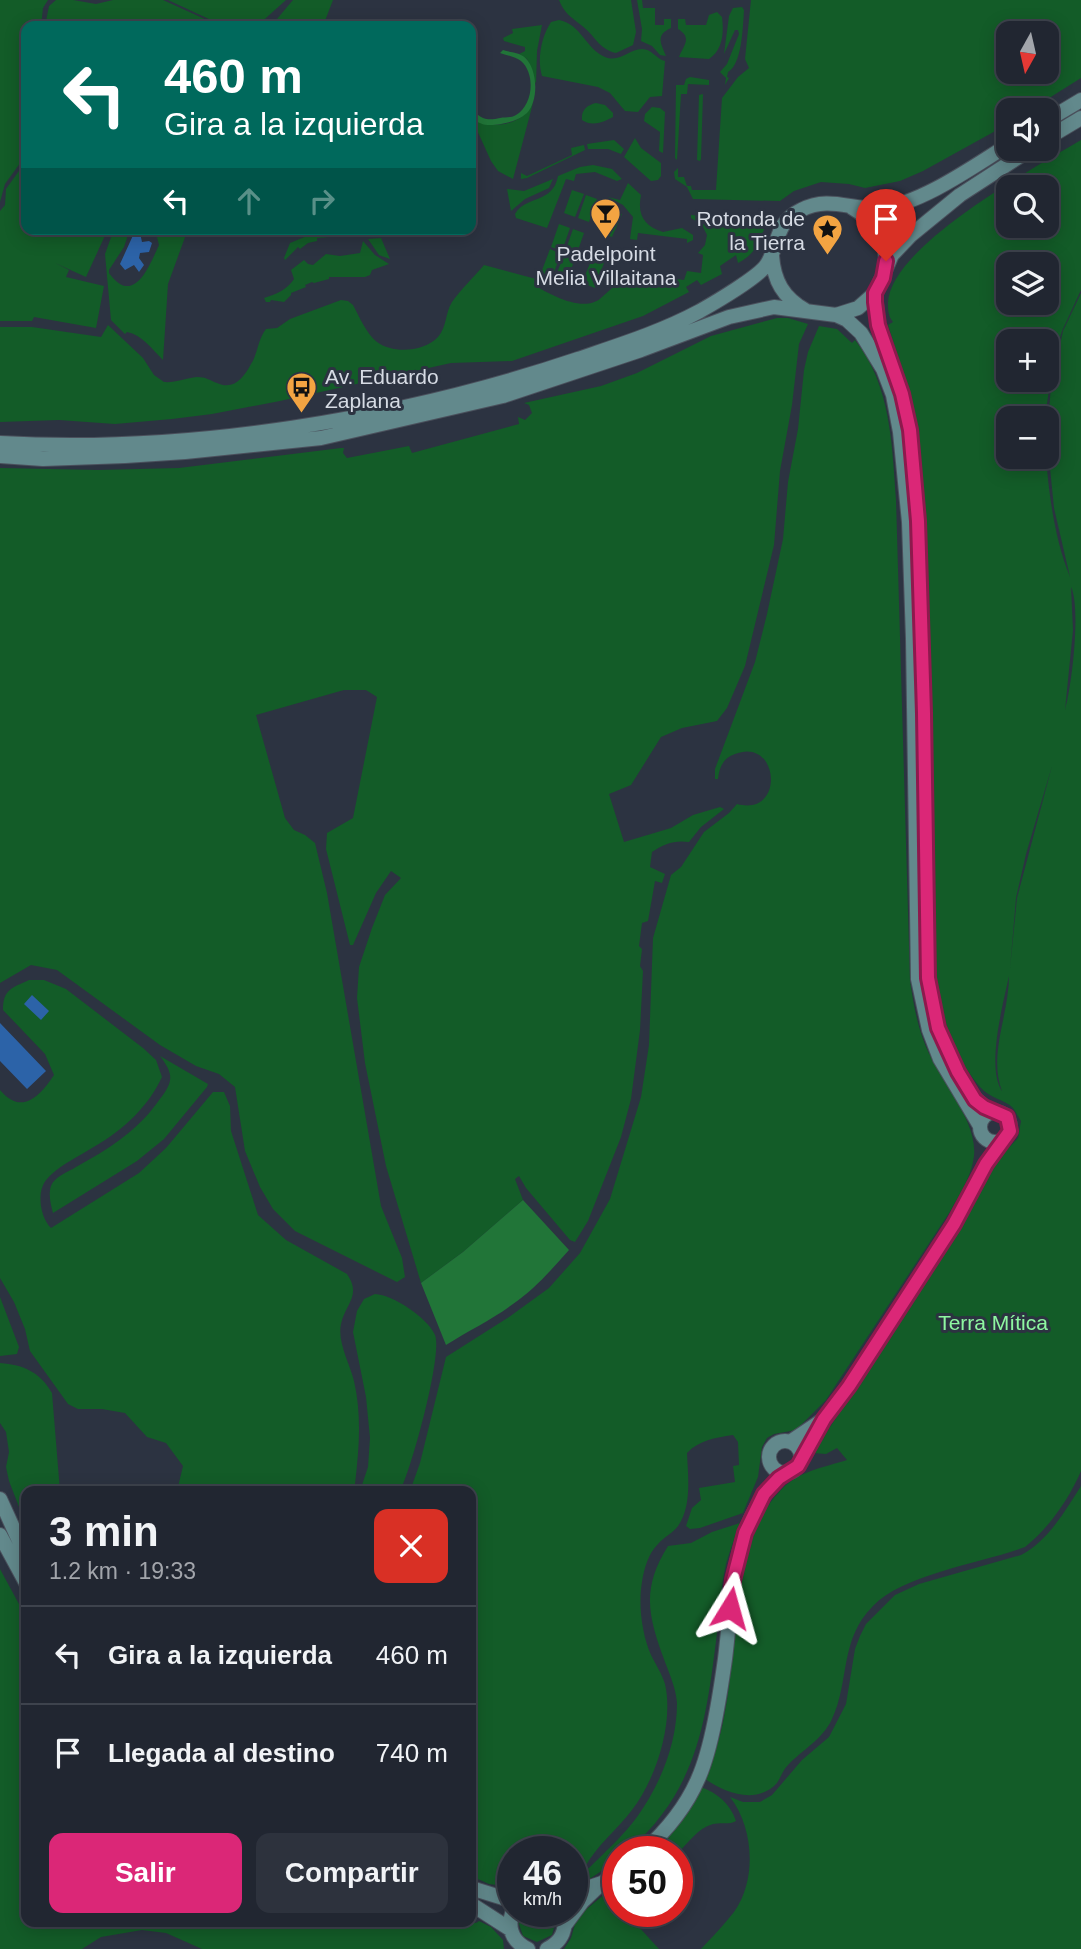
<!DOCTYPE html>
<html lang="es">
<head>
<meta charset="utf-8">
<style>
  :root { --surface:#212631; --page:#2d323d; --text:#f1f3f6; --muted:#a2a5ab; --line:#3e434d; --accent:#db2777 }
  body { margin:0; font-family:Helvetica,sans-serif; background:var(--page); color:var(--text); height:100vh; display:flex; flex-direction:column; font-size:26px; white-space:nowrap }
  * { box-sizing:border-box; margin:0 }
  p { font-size:23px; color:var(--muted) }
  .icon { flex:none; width:38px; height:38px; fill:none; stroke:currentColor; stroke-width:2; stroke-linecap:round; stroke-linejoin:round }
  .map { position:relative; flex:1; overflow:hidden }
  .side { position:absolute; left:21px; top:1486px; width:455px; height:441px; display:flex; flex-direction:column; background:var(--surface); border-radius:14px; box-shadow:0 4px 18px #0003,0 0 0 2px var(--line) }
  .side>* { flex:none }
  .guide { position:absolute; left:21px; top:21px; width:455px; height:214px; border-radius:14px; box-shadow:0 4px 18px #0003,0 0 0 2px var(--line); background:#00695c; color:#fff; overflow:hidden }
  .needle { width:46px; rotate:188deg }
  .buttons { position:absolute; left:996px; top:21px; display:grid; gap:14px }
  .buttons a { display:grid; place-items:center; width:63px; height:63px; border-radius:14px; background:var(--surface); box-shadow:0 4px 18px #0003,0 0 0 2px var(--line); font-size:35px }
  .speed { position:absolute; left:497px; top:1836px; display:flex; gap:14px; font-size:35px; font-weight:700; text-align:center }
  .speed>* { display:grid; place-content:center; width:91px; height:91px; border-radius:50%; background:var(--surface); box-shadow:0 4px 18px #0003,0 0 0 2px var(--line); line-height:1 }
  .speed small { font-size:18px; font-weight:400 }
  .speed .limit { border:10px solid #d22; background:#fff; color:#111 }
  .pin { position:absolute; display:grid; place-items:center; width:60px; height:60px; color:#fff; margin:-72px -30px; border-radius:50% 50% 50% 0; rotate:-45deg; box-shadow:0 0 7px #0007 }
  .pin .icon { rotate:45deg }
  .me { position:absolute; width:77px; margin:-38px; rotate:8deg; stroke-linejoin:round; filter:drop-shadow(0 0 5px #0008) }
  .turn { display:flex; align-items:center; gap:24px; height:147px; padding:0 28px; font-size:32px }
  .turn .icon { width:91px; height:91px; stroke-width:2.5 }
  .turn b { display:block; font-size:49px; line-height:60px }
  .lanes { display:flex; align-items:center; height:66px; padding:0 28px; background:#0003; justify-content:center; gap:35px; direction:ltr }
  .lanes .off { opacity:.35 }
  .round { display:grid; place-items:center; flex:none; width:74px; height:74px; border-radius:14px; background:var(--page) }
  .head { display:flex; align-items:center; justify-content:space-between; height:119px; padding:0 28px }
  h1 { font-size:42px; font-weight:700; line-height:52px }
  .cta { display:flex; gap:14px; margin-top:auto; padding:14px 28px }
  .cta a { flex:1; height:80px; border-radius:14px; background:var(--accent); color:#fff; font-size:28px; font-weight:700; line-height:80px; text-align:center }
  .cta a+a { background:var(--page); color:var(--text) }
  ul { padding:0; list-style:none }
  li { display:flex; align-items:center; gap:21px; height:98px; padding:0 28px; border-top:2px solid var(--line) }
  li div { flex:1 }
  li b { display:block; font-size:26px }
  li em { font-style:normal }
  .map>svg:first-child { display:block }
  .green { fill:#135c28; fill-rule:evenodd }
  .forest { fill:#217538 }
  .water { fill:#2c63a8 }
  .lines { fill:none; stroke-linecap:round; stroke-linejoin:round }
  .secondary-casing { stroke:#4a505c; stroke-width:16 }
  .secondary { stroke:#62898c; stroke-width:14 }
  .route-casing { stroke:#8e194d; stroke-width:18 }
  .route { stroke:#db2777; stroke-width:12 }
  .labels { text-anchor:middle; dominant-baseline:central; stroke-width:6; stroke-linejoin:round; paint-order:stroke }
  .poi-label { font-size:21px; fill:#d6dbe4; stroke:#2c3341; text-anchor:end }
  .park-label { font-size:21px; fill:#8ef7a1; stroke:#2c3341 }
</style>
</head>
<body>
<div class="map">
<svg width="1081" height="1949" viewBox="0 0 1081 1949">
  <rect width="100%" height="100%" fill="#2c3341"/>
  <path class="green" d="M0 0H48L43 8 41 26H26V155L5 184 0 202Z
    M56 0H73L96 4 113 0H163L220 26H45L49 6Z
    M168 0H286L257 26H224Z
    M293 0H333L323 26H271Z
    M559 0H631L636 32 633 45 616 53C598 49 595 35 581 25 571 17 564 13 559 0Z
    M637 0H642L643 8H655V25H664V19H671V28C655 35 661 44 666 56L660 55 652 46 641 41 642 29Z
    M751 0H1081V78L1030 110H1008V124L923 171 900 181 865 188 849 184 821 182 794 191 780 201 693 199 687 187 675 179 674 172 678 168V177H684L687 186H691L692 190H716L722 98 738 77 749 68 745 59ZM1008 33H1046V72H1008Z
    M742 7 744 10C743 26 742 65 728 72L727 77 729 78 725 85 726 78 720 72 727 64 739 34 738 30H735L724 54 729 16 733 8Z
    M717 12 722 17C724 32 723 50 709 59L679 57C683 46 693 38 678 29V19H685L686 25H706L709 15Z
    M559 20C581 24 586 49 605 57 620 63 629 49 642 49 652 49 656 59 665 61L662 96 650 97 638 112 625 111 610 93 598 87 542 76C537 60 541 37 551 22Z
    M542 25 537 51 536 84 527 59 519 54 525 51V47L504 41 503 38 513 33 512 29Z
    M690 77 709 80V85L688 84 687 94H681L677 160 675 158 676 85H684L686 79Z
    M703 94 701 159 700 161 697 160 699 95Z
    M533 103 513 179 498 171 491 161 471 117C490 131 522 126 533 103Z
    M596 103 605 105 613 113V117C604 122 592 127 582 120 581 110 587 105 596 103Z
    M652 107 660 108 665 112 663 153 659 151 660 132 644 121 645 114Z
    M635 138 641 148 661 163V176L658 180 651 181 624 157Z
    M614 140 624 149 621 154 608 149H588L587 144Z
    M1081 140V290L1062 331 1053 361 1045 418H1008V457H1046C1049 496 1055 540 1070 577L1054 508 1047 438 1051 385 1063 331 1081 293V1471C1069 1499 1049 1528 1025 1547 983 1563 903 1574 873 1606 839 1640 850 1681 832 1719 823 1739 802 1750 788 1765 783 1770 781 1777 777 1783 757 1805 725 1793 705 1779 713 1759 720 1739 724 1717 738 1651 731 1541 780 1491 798 1471 822 1468 847 1460L837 1448 826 1454 813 1453 936 1264 999 1158 1018 1138 1021 1121C1018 1117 1015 1110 1012 1107 1003 1099 991 1099 980 1087 944 1045 938 996 933 944L926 620 919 448 905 379 888 325 893 322C888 316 888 310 888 302 892 245 1034 168 1081 140ZM1008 187H1046V226H1008ZM1008 264H1046V303H1008ZM1008 341H1046V380H1008ZM1071 587C1081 608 1072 685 1065 710L1073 630ZM1052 766 1017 898 1010 968 1016 898 1026 854ZM1009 976C1009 1015 988 1054 1002 1091 986 1068 1003 1004 1009 976Z
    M584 145 585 150 527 178 521 179V173L527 176 572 155 571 148Z
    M26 161V229H108L86 277 55 263 69 270 66 277 104 286 96 328 34 317 32 321H0V211L5 205 6 189Z
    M593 165 612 169 622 179 617 181 595 172 576 174 574 181 566 179 547 228 516 218 515 214C526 195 553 204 558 176L580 167Z
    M553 179 549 188 525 199 511 211 507 189 524 191Z
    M628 183 641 195C637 215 644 226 663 232L682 228 693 235V240L687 243V239L638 233 637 240 630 239 633 217 623 205 608 197 620 200Z
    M572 190 584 194 575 217 564 213Z
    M586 195 597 199 589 222 578 218Z
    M610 210 622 214 612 237 601 233Z
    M691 215 731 218 732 225H738V218C749 216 761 215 765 226 760 243 754 255 738 263L736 255 720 266 722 274 701 285 697 280 686 287 689 292 643 316 512 361 451 363 280 401 212 414 172 419 115 424 59 420 0 422V327H32L101 337 108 325 143 358 154 375 164 382C175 383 186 378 197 377 206 377 209 380 217 383 234 391 244 377 251 364 258 353 258 339 266 329L277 328 290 319 341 300 348 301 353 305C359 316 367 335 377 342 393 354 424 352 438 337 447 327 445 313 452 302 461 289 474 277 484 265L536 279 534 285C551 295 585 314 602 297 612 288 621 280 633 273L684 280 687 271 701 273 703 255 698 253 705 245 707 235 702 225 691 218Z
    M559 224 570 228 562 251 551 247Z
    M114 229H130L124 247 109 270V273C134 308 150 264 159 245L157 237 146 229H188L168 284 163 360C152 349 142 335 127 332L125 334 111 320 105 254Z
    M324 229H356L361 233 357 237 342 234V236L317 238V241L308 243 300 249 298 247 285 260 284 258 290 243Z
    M573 229 584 233 576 256 565 252Z
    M381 238 390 259 379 255 368 239Z
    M363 241 375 255 389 264 372 270 370 275 365 277H329V279L314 283 312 282 305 285 306 287 291 293V295L284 302 271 300 270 302H266L264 298C276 294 287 290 294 279L291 270 304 260 308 264 313 265 326 254 340 256 360 253Z
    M550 249 561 254 552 277 541 273Z
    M564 255 575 259 566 282 555 278Z
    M593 256 605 260 595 288 582 283Z
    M777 318H788L808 324 799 344 792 405 780 471 774 545 745 666 727 708 717 721 682 728 661 737 631 785 609 794 624 842 671 828 693 815 720 807 724 809 701 827 689 842C674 840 664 844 652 852L650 867 665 874 662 883 655 881 648 921 642 923 639 946 642 949 640 966 643 971 640 1030 631 1099 621 1137 588 1221 575 1242 570 1240 526 1188 519 1176 515 1179 523 1200 463 1252 421 1283 386 1166 365 1063 357 998 359 967 372 928 385 895 401 878 391 871 376 893 353 945H350L326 849 327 833 353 818 377 697 366 690H344L256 715 285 818 294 830 305 835 315 843 327 893 381 1206 402 1258 405 1277 397 1282 295 1231 273 1209 260 1187 245 1151 235 1087 219 1074 196 1066 160 1045 57 970 31 965 0 983V468L98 470 179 468 341 448H344L343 453 347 458 409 446 412 453 519 424 518 417 525 420 532 413 529 405 524 403 601 386 637 373 711 336Z
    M819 326 837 329 852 343 855 340C891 385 892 445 896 500L910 981C913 1000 916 1020 923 1039 935 1075 978 1118 974 1156 972 1175 960 1194 951 1210L826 1400 796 1430 774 1434 767 1438 762 1447 758 1477 743 1513 700 1528 690 1529 686 1526 692 1508 701 1500 699 1488 735 1482 733 1466 739 1465 738 1442 733 1435C715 1438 699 1440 687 1453 688 1476 692 1506 678 1526 673 1533 664 1537 658 1544 648 1554 644 1569 642 1582 638 1605 642 1634 651 1655 656 1665 662 1674 665 1684 674 1723 656 1779 632 1810 617 1830 597 1845 585 1867L589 1868C605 1852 623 1836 637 1817 660 1785 677 1744 677 1703 676 1689 670 1675 665 1662 648 1616 641 1589 668 1546L691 1543 712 1532 740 1523C735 1537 730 1550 726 1564 721 1586 719 1611 717 1633 706 1722 698 1789 628 1851L618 1852V1860L591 1878 572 1885V1852H513V1887L489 1884 471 1876V1491H410L420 1463 446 1357 509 1317 549 1288 580 1253 610 1199 641 1097 649 1045 653 938 671 875 681 867 704 832 729 813 737 804C786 817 779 736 735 754 723 758 719 768 718 779H715V769L755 662 767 614 783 539 788 482 798 429 804 370 808 352Z
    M29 980H44L66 989 143 1048 156 1060 162 1077C146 1111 119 1133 87 1151 74 1159 57 1167 47 1179 36 1191 40 1217 51 1228L139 1173 166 1148 213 1092H224L230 1106 231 1131 258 1215 286 1240 347 1274C362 1296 345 1304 341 1324 337 1342 350 1364 354 1381 362 1416 359 1449 355 1484L351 1491H177L183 1466 166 1443 147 1437 125 1413 102 1409H78L68 1404 30 1351 25 1329 14 1302 0 1278V1090C22 1116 40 1096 54 1075L45 1054 3 1010C3 989 12 988 29 980Z
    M160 1056 208 1084 207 1087 164 1139 137 1161 53 1213C51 1205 48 1195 51 1186 54 1177 68 1172 76 1167 107 1150 136 1132 157 1103 172 1083 176 1077 160 1056Z
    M375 1294C393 1295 427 1317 435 1335 443 1354 411 1471 400 1491H360L368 1467 370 1438 366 1397 353 1332 357 1311 364 1299Z
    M0 1297 19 1347 17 1354 0 1356Z
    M0 1363C24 1365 40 1372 52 1393L60 1491H26V1525L9 1481 6 1467 9 1452 6 1432 0 1423Z
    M1081 1486V1949H701C712 1937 724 1925 734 1912 757 1880 754 1828 730 1797L743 1802H760L772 1795 802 1760 829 1737 846 1704 855 1649 860 1636 866 1624 895 1595 919 1584 1021 1555C1048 1541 1065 1511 1081 1486Z
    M0 1569 26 1617V1922L471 1921 476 1923 479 1921 491 1927 503 1940 504 1949H202L166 1933 142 1930 101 1937 82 1949H0Z
    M701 1787C717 1793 730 1803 736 1821 729 1825 721 1822 713 1824 698 1828 688 1843 677 1854V1852H655L673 1831Z
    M618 1883V1911H656L638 1926 659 1949H564L571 1938 577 1917Z
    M522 1911H552L556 1920 552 1935 537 1942 523 1936 518 1921Z"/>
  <path class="forest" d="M503 50C508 52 514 52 519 54 538 61 540 100 527 113 519 120 511 122 501 124 488 126 481 126 471 117V104L477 107 475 112C483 121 491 120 500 118 506 117 511 118 516 115 533 105 536 74 521 61 516 57 506 55 500 53Z
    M523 1200 569 1250C552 1269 535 1289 513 1304 493 1319 468 1331 446 1345L421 1283 463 1252Z"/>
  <path class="water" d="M135 231 140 233 142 242 149 241 152 243 149 252 140 253 139 258 144 265 139 272 134 265 125 270 120 264Z
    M32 995 49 1011 41 1020 24 1004Z
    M0 1023 46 1071 27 1089 0 1061Z"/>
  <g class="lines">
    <defs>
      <path id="secondary" d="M1046 121 1081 100
        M1046 139 1081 118
        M851 207C873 220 889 240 885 267
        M772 256C774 281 783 297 805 310
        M875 293 878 325 899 385
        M836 315 858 308 875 293 892 255 911 235 960 195 1031 149
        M0 443C188 454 400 419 578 359 619 345 661 332 700 311 714 303 760 276 767 264 780 244 774 223 801 210 830 195 852 211 881 208 921 204 974 166 1008 145
        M0 456 43 459 125 456 185 452 321 438 503 396 641 350 729 317 774 307 836 315 847 320 861 333 883 369 893 395 900 432 909 522 913 639 918 979 929 1030 940 1059 980 1126
        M954 1065C963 1082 975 1106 995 1112
        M980 1127a15 15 0 1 1 30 0a15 15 0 1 1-30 0Z
        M769 1457a16 16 0 1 1 32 0a16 16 0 1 1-32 0Z
        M790 1442 824 1419 849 1386 954 1224 986 1164 1002 1140
        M0 1499 26 1556
        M0 1535 26 1583
        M643 1852C665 1832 686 1807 698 1779 712 1748 720 1694 725 1659 733 1596 731 1515 787 1472
        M471 1888 513 1901
        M572 1893 602 1883 618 1873
        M471 1904 510 1929
        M513 1910C507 1927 511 1941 528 1949
        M565 1925 582 1902 602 1883
        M547 1949C563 1941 568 1927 562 1911"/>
    </defs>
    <use href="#secondary" class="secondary-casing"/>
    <use href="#secondary" class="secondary"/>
  </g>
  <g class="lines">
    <defs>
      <path id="route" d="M730 1608 733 1580 745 1533 764 1494 779 1478 798 1466 824 1419 849 1386 954 1224 986 1164 1010 1131 1007 1117 984 1107 975 1100 958 1072 938 1028 928 978 924 713 918 521 910 430 902 394 878 325 875 302V293L883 278 886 261"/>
    </defs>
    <use href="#route" class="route-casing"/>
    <use href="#route" class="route"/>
  </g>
  <defs>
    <symbol id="bar-pin" viewBox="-11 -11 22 30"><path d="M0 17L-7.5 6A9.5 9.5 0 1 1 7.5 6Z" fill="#f3a442" stroke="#2c3341"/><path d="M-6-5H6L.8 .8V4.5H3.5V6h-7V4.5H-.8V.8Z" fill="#111"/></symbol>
    <symbol id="sight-pin" viewBox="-11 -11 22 30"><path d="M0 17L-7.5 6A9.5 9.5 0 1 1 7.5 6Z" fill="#f3a442" stroke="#2c3341"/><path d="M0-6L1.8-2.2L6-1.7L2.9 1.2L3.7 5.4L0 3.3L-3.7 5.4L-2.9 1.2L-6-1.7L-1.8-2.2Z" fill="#111"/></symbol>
    <symbol id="bus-pin" viewBox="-11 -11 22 30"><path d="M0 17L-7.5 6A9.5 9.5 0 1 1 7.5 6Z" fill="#f3a442" stroke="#2c3341"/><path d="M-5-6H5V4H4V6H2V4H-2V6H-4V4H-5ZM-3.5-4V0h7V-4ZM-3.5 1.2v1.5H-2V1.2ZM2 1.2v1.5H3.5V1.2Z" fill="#111"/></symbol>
  </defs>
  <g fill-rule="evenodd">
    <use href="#bar-pin" x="588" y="196" width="35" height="47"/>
    <use href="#sight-pin" x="810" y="212" width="35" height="47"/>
    <use href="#bus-pin" x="284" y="370" width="35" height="47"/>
  </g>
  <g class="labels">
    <g class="poi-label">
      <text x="805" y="218">Rotonda de<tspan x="805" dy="24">la Tierra</tspan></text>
      <text x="606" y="253" text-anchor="middle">Padelpoint<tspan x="606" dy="24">Melia Villaitana</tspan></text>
      <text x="325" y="376" text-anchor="start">Av. Eduardo<tspan x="325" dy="24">Zaplana</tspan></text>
    </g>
    <g class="park-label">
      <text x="993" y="1322">Terra Mítica</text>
    </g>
  </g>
</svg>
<div class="buttons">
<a><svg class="needle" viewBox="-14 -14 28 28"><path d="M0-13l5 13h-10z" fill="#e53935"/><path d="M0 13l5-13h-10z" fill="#a2a5ab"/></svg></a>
<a><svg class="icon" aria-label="sound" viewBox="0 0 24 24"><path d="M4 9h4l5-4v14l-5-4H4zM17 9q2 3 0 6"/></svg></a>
<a><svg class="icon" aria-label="search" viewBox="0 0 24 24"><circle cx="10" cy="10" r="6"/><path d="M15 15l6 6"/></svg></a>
<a><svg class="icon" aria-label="layers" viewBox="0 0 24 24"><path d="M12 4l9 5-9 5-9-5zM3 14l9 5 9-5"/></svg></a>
<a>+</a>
<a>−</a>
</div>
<div class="speed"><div>46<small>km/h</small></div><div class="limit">50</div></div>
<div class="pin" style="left:886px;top:261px;background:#d93025"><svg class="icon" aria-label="arrive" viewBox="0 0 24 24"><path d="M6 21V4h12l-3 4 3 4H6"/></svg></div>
<svg class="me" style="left:730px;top:1608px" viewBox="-20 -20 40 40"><path d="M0-17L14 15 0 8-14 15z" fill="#db2777" stroke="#fff" stroke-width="4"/></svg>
<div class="guide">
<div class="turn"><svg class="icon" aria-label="left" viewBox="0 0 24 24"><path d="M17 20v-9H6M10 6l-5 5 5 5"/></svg><div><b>460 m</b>Gira a la izquierda</div></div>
<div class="lanes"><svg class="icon" aria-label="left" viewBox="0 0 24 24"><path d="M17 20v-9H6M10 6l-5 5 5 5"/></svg><svg class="icon off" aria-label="ahead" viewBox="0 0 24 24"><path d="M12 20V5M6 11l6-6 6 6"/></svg><svg class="icon off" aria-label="right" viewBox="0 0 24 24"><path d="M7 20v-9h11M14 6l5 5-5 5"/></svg></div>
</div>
<section class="side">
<div class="head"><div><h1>3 min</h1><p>1.2 km · 19:33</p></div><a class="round" style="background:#d93025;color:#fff"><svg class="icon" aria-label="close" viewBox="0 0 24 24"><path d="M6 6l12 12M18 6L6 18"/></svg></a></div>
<ul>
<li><svg class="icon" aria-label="left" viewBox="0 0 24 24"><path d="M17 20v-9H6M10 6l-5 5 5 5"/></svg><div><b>Gira a la izquierda</b></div><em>460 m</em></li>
<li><svg class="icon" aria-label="arrive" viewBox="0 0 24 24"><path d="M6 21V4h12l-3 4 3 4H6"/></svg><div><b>Llegada al destino</b></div><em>740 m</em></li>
</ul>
<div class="cta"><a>Salir</a><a>Compartir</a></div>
</section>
</div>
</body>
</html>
